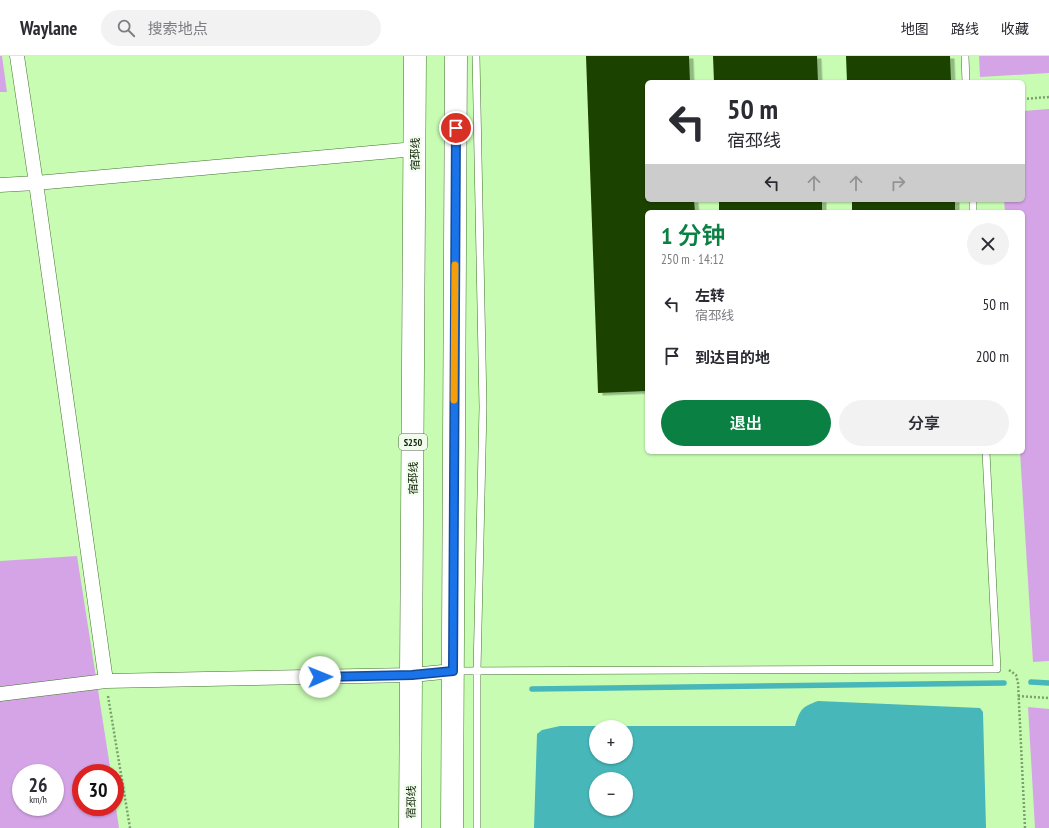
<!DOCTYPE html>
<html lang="zh">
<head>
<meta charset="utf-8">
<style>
  :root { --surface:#fff; --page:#f2f2f3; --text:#2b2b33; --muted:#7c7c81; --line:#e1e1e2; --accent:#0b8043 }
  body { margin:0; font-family:"PT Sans Narrow","Noto Sans SC",sans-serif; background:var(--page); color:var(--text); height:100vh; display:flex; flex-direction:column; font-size:15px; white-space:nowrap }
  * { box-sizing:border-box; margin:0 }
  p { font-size:13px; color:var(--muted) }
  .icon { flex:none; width:22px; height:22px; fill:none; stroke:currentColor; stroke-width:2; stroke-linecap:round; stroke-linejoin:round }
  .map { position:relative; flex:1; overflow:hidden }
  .drawer { position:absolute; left:645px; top:154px; width:380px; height:244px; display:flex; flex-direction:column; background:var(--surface); border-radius:6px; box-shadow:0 1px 3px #0004 }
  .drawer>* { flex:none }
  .hud { position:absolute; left:645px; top:24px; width:380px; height:122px; border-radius:6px; box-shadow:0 1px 3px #0004; background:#fff; color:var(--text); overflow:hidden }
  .tools { position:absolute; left:589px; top:664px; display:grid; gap:8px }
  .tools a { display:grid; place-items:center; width:44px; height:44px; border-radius:50%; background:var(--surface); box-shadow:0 1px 3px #0004; font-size:20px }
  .speed { position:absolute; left:12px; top:708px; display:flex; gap:8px; font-size:20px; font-weight:700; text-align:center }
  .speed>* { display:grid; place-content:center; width:52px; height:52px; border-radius:50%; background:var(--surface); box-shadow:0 1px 3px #0004; line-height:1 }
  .speed small { font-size:10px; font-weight:400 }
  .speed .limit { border:6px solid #d22; background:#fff; color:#111 }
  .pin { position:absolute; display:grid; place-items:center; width:34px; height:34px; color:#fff; margin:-17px; border:2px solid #fff; border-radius:50%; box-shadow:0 1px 4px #0007 }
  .me { position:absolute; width:44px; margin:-22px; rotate:89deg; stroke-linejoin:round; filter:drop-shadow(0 0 3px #0008) }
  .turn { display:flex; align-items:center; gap:14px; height:84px; padding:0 16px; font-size:18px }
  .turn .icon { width:52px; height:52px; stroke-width:2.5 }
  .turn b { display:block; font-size:28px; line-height:34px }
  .lanes { display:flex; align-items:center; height:38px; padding:0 16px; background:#0003; justify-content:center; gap:20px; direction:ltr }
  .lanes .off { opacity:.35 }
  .round { display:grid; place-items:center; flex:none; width:42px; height:42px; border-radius:21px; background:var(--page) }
  .headline { display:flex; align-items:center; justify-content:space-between; height:68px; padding:0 16px }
  h1 { font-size:24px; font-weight:600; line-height:30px; color:var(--accent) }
  .button { display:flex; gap:8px; margin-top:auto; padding:8px 16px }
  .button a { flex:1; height:46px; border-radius:24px; background:var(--accent); color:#fff; font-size:16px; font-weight:600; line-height:46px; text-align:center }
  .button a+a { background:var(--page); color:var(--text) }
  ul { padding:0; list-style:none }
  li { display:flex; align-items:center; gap:12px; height:52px; padding:0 16px }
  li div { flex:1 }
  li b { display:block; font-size:15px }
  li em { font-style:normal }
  header { display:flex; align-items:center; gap:24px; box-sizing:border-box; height:56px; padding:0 20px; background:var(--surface); border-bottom:1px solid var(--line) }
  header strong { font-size:19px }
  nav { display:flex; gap:22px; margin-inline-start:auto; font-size:14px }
  .search { width:280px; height:36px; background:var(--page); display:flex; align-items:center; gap:10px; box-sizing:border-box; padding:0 14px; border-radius:22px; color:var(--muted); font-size:15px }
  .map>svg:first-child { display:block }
  .green { fill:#d5a4e7; fill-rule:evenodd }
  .water { fill:#47b7b9; fill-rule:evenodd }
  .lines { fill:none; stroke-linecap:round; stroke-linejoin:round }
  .stream { stroke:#47b7b9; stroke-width:5.5 }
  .building { fill:#1b4202; filter:url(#shadow) }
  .service-casing { stroke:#44722f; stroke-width:8 }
  .minor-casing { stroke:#44722f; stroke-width:15 }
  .primary-casing { stroke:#44722f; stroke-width:23 }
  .path { stroke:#7ba16b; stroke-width:2.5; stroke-dasharray:2 2; stroke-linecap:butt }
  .service { stroke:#fff; stroke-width:7 }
  .minor { stroke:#fff; stroke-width:14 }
  .primary { stroke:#fff; stroke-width:22 }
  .route-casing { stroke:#114b97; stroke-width:10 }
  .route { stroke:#1a73e8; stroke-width:7 }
  .slow { stroke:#f59e0b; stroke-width:7 }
  .labels { text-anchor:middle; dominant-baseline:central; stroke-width:4; stroke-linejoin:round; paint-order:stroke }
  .shield { fill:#f1fced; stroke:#52634b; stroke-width:1 }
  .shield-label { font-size:10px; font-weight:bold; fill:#0e2106 }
  .street-label { font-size:11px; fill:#0e2106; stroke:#f1fced }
</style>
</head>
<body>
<header>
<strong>Waylane</strong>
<div class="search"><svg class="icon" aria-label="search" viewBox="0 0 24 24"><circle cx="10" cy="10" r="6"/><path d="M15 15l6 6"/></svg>搜索地点</div>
<nav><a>地图</a><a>路线</a><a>收藏</a></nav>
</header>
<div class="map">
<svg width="1049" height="772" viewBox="0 0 1049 772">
  <defs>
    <filter id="shadow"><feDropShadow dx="4.5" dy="2.5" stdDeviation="0" flood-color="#0004"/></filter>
  </defs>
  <rect width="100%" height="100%" fill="#c8fcb3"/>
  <path class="green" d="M0 0H2L7 36H0Z
    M979 0H1049V17L980 21Z
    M1049 53V605L1033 606 1020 396H1023V156H1005L1004 144H1023V55Z
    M77 500 111 717H81V751H115V745L119 772H0V505ZM21 717H55V751H21Z
    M1028 651 1049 653V772H1035Z"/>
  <path class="water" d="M818 645 980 652 983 656 986 772H534L537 678 542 674 560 670H795C800 654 801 651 818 645ZM596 671H626V701H596ZM596 723H626V753H596Z"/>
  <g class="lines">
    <path class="stream" d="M1031 626 1049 627
      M532 633 1004 627"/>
  </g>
  <path class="building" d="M586 0H689L690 26H647V144H694L695 156H647V335L598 337Z
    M713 0H817L818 26H714Z
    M846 0H950L951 26H847Z
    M719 144H822V156H719Z
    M852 144H955V156H852Z"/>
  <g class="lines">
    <defs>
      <path id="service" d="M476 0 483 351 477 615V772
        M965 0 966 26
        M973 144V156
        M455 615 997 613 986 396"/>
      <path id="minor" d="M17 0 36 127 106 625
        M0 129 36 127 415 93
        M0 638 106 625 412 619 453 615"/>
      <path id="primary" d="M410 772 415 0
        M452 772 456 0"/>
    </defs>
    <use href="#service" class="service-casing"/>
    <use href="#minor" class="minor-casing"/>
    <use href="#primary" class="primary-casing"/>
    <path class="path" d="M1023 43 1049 41
      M1009 614 1016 619 1018 627 1025 772
      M108 640 130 772
      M1018 640 1049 642"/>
    <use href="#service" class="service"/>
    <use href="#minor" class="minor"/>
    <use href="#primary" class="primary"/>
  </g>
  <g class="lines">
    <defs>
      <path id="route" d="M320 621 412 619 453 615 456 72"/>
    </defs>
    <use href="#route" class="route-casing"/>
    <use href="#route" class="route"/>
    <path class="slow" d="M454 344 455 209"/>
  </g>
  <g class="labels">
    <rect class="shield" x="399" y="378" width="28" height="16" rx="3"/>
    <g class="shield-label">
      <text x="413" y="386">S250</text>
    </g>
    <g class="street-label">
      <text transform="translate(415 98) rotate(-90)">宿邳线</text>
      <text transform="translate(413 422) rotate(-90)">宿邳线</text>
      <text transform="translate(411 746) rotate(-89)">宿邳线</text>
    </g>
  </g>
</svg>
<div class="tools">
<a>+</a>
<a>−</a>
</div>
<div class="speed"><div>26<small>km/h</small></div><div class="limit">30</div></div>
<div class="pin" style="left:456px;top:72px;background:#d93025"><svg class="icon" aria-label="arrive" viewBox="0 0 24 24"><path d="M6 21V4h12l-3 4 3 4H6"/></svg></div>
<svg class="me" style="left:320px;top:621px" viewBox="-20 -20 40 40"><circle r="19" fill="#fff"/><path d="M0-13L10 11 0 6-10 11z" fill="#1a73e8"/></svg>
<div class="hud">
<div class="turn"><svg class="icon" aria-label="left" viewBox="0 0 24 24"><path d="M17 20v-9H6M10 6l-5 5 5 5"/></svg><div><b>50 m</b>宿邳线</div></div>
<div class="lanes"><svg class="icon" aria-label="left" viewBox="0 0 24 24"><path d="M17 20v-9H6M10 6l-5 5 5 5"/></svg><svg class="icon off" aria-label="ahead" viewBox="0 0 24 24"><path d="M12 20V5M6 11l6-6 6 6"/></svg><svg class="icon off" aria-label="ahead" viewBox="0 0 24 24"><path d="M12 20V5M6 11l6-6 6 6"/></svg><svg class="icon off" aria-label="right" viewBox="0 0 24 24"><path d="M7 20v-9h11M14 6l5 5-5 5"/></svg></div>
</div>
<section class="drawer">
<div class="headline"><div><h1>1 分钟</h1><p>250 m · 14:12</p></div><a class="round"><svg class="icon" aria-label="close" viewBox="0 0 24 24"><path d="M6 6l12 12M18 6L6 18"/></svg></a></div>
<ul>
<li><svg class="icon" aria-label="left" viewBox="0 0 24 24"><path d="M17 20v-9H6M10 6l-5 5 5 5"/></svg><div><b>左转</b><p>宿邳线</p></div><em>50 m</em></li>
<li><svg class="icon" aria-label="arrive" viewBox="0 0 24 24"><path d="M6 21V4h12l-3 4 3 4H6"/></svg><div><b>到达目的地</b></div><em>200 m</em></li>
</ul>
<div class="button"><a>退出</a><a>分享</a></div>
</section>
</div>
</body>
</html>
